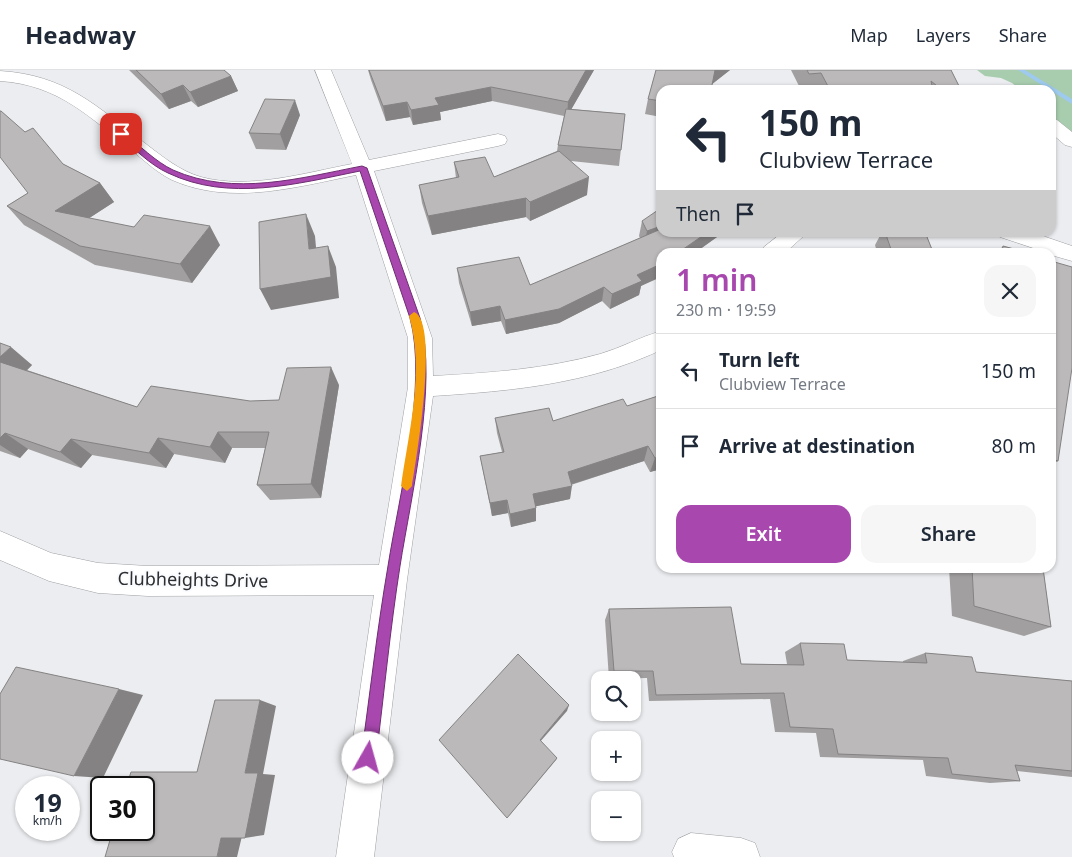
<!DOCTYPE html>
<html lang="en">
<head>
<meta charset="utf-8">
<style>
  :root { --surface:#fff; --page:#f6f6f7; --text:#1f2937; --muted:#747a83; --line:#e0e1e3; --accent:#a847ae }
  body { margin:0; font-family:"Noto Sans",sans-serif; background:var(--page); color:var(--text); height:100vh; display:flex; flex-direction:column; font-size:19px; white-space:nowrap }
  * { box-sizing:border-box; margin:0 }
  p { font-size:16px; color:var(--muted) }
  .icon { flex:none; width:28px; height:28px; fill:none; stroke:currentColor; stroke-width:2; stroke-linecap:round; stroke-linejoin:round }
  .map { position:relative; flex:1; overflow:hidden }
  .drawer { position:absolute; left:656px; top:178px; width:400px; height:325px; display:flex; flex-direction:column; background:var(--surface); border-radius:15px; box-shadow:0 1px 4px #0004 }
  .drawer>* { flex:none }
  .hud { position:absolute; left:656px; top:15px; width:400px; height:152px; border-radius:15px; box-shadow:0 1px 4px #0004; background:#fff; color:var(--text); overflow:hidden }
  .fabs { position:absolute; left:591px; top:601px; display:grid; gap:10px }
  .fabs a { display:grid; place-items:center; width:50px; height:50px; border-radius:10px; background:var(--surface); box-shadow:0 1px 4px #0004; font-size:25px }
  .speed { position:absolute; left:15px; top:706px; display:flex; gap:10px; font-size:25px; font-weight:700; text-align:center }
  .speed>* { display:grid; place-content:center; width:65px; height:65px; border-radius:50%; background:var(--surface); box-shadow:0 1px 4px #0004; line-height:1 }
  .speed small { font-size:12px; font-weight:400 }
  .speed .limit { border:2px solid #111; border-radius:8px; background:#fff; color:#111 }
  .pin { position:absolute; display:grid; place-items:center; width:42px; height:42px; color:#fff; margin:-21px; border-radius:10px; box-shadow:0 2px 8px #0006 }
  .me { position:absolute; width:55px; margin:-28px; rotate:7deg; stroke-linejoin:round; filter:drop-shadow(0 0 4px #0008) }
  .turn { display:flex; align-items:center; gap:18px; height:105px; padding:0 20px; font-size:22px }
  .turn .icon { width:65px; height:65px; stroke-width:2.5 }
  .turn b { display:block; font-size:35px; line-height:42px }
  .then { display:flex; align-items:center; height:48px; padding:0 20px; background:#0003; gap:10px; font-size:19px }
  .round { display:grid; place-items:center; flex:none; width:52px; height:52px; border-radius:15px; background:var(--page) }
  .headline { display:flex; align-items:center; justify-content:space-between; height:85px; padding:0 20px }
  h1 { font-size:30px; font-weight:600; line-height:38px; color:var(--accent) }
  .primary-button { display:flex; gap:10px; margin-top:auto; padding:10px 20px }
  .primary-button a { flex:1; height:58px; border-radius:15px; background:var(--accent); color:#fff; font-size:20px; font-weight:600; line-height:58px; text-align:center }
  .primary-button a+a { background:var(--page); color:var(--text) }
  ul { padding:0; list-style:none }
  li { display:flex; align-items:center; gap:15px; height:75px; padding:0 20px; border-top:1px solid var(--line) }
  li div { flex:1 }
  li b { display:block; font-size:19px }
  li em { font-style:normal }
  header { display:flex; align-items:center; gap:30px; box-sizing:border-box; height:70px; padding:0 25px; background:var(--surface); border-bottom:1px solid var(--line) }
  header strong { font-size:24px }
  nav { display:flex; gap:28px; margin-inline-start:auto; font-size:18px }
  .map>svg:first-child { display:block }
  .green { fill:#a8ccae }
  .lines { fill:none; stroke-linecap:round; stroke-linejoin:round }
  .stream { fill:#9ecaef; fill-rule:evenodd }
  .minor-casing { stroke:#9fa0a3; stroke-width:1 }
  .minor { fill:#fff; fill-rule:evenodd }
  .wall { fill:#a29fa0 }
  .shaded-wall { fill:#848282 }
  .building { fill:#bcb9ba; stroke:#848282 }
  .route { fill:#a847ae; stroke:#6d2e71 }
  .slow { fill:#f59e0b }
  .labels { text-anchor:middle; dominant-baseline:central; stroke-width:4; stroke-linejoin:round; paint-order:stroke }
  .street-label { font-size:18px; fill:#2d2e2f; stroke:#f9fbfe }
</style>
</head>
<body>
<header>
<strong>Headway</strong>
<nav><a>Map</a><a>Layers</a><a>Share</a></nav>
</header>
<div class="map">
<svg width="1072" height="787" viewBox="0 0 1072 787">
  <rect width="100%" height="100%" fill="#ecedf0"/>
  <path class="green" d="M977 0H1072V62L1051 45V20H1021L1012 13 1001 8 985 6Z"/>
  <g class="lines">
    <path class="stream" d="M1018 0H1025L1072 29V34Z"/>
    <defs>
      <path id="minor" d="M315 0H331L369 90 498 64 505 66 507 70 505 74 498 76 374 101 432 268 433 306C490 303 546 299 600 284 621 278 640 267 661 261V280C589 314 511 321 433 326L407 510 374 787H336L374 525 148 526 98 523 49 511 0 490V461L51 483 98 493 148 496 379 495 408 317V268L356 105C296 117 231 136 172 110 158 103 147 93 135 83 90 48 60 15 0 11V1C66 5 96 36 146 74 163 87 180 101 201 107 249 120 304 103 352 94Z
        M1051 49 1057 50 1072 62V77L1065 75 1051 63Z
        M783 162H808L786 182H761L764 177Z
        M997 162H1031L1072 176V191L1051 185V182H1045L1000 167Z
        M691 763 741 768 755 773 760 787H674L672 782 678 769Z"/>
    </defs>
    <use href="#minor" class="minor-casing"/>
    <use href="#minor" class="minor"/>
  </g>
  <path class="wall" d="M129 0H224L231 6 238 21 198 37 191 31 169 39Z
    M368 0H594L571 39 625 44 619 96 571 91 587 125 530 151 526 147 432 165 422 133 419 115 456 108 454 92 494 107 557 81 558 75 564 46 492 31 440 42 441 50 413 55 410 47 386 51 371 10Z
    M656 0H730L712 14 711 20H661V47L645 44 648 29Z
    M791 0H951L961 20H801Z
    M300 45 286 80 256 79 249 63Z
    M63 94 100 113 114 132 89 148 220 175 192 213 95 195 24 155 7 136 28 123Z
    M642 151 661 162H724L696 182 641 216 639 225 610 239 602 231 559 253 506 264 501 251 472 256 459 213 457 198 530 215 640 168 639 166Z
    M882 162H925L933 182H877L875 175Z
    M1003 176 1025 182H998Z
    M1051 191 1058 391 1051 395Z
    M0 273 32 295 27 300 137 337 279 330 339 315 321 428 270 430 257 415 265 378H232L225 393 174 384 166 398 92 385 81 398 28 379 20 388 0 381Z
    M661 325V399L650 402 644 391 571 415 570 429 536 436V451L511 457 508 443 492 446 480 386 502 382 497 363 495 348 553 351 627 336Z
    M949 498H1043L1051 557 1024 566 952 546Z
    M609 539 741 594H787L785 582 800 573 847 590 903 592V591L925 583 976 602 1072 611V707L1017 701 1020 711 990 713 926 706 923 690 820 687 816 663 775 662 770 629 649 631 647 608 609 609 605 550Z"/>
  <path class="shaded-wall" d="M586 0H594L567 47 568 32Z
    M715 0H730L711 15Z
    M231 6 238 21 198 37 190 22Z
    M183 15 191 31 169 39 161 24Z
    M491 17 492 31 440 42 441 50 413 55 411 40 435 28Z
    M295 30 300 45 286 80 280 64Z
    M407 32 410 47 386 51 383 36Z
    M589 107 587 125 530 151V132Z
    M100 113 114 132 71 160 55 141Z
    M526 128V147L432 165 428 146Z
    M306 144 315 166 318 200 309 179Z
    M210 156 220 175 192 213 180 194Z
    M661 156V162L644 176 647 161Z
    M708 162H724L696 182H679Z
    M328 176 336 197 339 228 271 240 260 219Z
    M661 194V207L641 216 639 225 610 239 612 224 637 205Z
    M604 217 602 231 559 253 506 264 505 250Z
    M500 236 501 251 472 256 470 242Z
    M11 277 32 295 19 308 0 293V287Z
    M331 297 339 315 321 428 311 414Z
    M218 362 232 378 225 393 210 377Z
    M5 363 28 379 20 388 0 375V368Z
    M158 368 174 384 166 398 149 383Z
    M71 369 92 385 81 398 60 382Z
    M648 376 644 391 566 416 568 402Z
    M661 386V399L650 402 655 388Z
    M572 416 570 429 533 437V424Z
    M507 430 508 443 492 446 490 433Z
    M536 438V451L511 457 510 444Z
    M119 619 143 625 103 708 74 706Z
    M260 630 276 636 263 704 275 705 264 765 245 768V703Z
    M569 635 567 641 539 673 540 670Z
    M557 688 556 690 509 746 507 748Z
    M242 766 237 787H217L221 768Z"/>
  <path class="building" d="M136 0H224L231 6 190 22 183 15 161 24Z
    M369 0H586L568 32 491 17 435 28 439 35 411 40 407 32 383 36Z
    M656 0H715L711 20H661V31L648 29Z
    M807 0H951L961 20H942L931 11 933 20H873L872 18 830 20 821 3 809 4Z
    M265 29 295 30 280 64 249 63Z
    M566 39 625 44 621 80 558 75Z
    M0 41H1L25 62 33 58 63 94 100 113 55 141 134 157 144 145 210 156 180 194 80 176 7 136 28 123 0 87Z
    M559 81 589 107 530 132 526 128 428 146 419 115 459 107 454 92 485 87 494 107Z
    M661 138V156L647 161 642 151Z
    M306 144 309 179 328 176 331 207 260 219 259 152Z
    M661 159V162H708L679 182H661V194L637 205 642 211 612 224 604 217 559 239 505 250 500 236 470 242 457 198 519 187 530 215Z
    M885 162H925L933 182H892Z
    M1003 176 1025 182H1002Z
    M1051 191 1072 197V298L1058 391 1051 389Z
    M0 273 11 277 0 287Z
    M0 292 137 337 151 316 250 331 279 330 287 298 331 297 311 414 257 415 269 362H218L210 377 158 368 149 383 71 369 60 382 5 363 0 368Z
    M661 325V386L655 388 648 376 568 402 572 416 533 424 536 438 510 444 507 430 490 433 480 386 504 382 495 348 549 338 553 351 623 329 627 336Z
    M972 498H1043L1051 557 974 536Z
    M731 537 741 594 804 595 800 573 844 574 847 590 927 593 925 583 972 587 976 602 1072 611V701L1015 695 1020 711 952 704 948 688 838 684 833 659 790 657 784 623 656 625 653 601H614L609 539Z
    M518 584 569 635 540 670 557 688 507 748 439 670Z
    M16 597 119 619 74 706 0 689V624Z
    M215 630H260L245 703H258L245 768H221L217 787H105L113 760H144V718H126L131 702H197Z"/>
  <path class="route" d="M119 63H124C139 75 156 92 173 100 234 127 300 108 362 96L367 98 420 248C438 315 411 426 400 496 390 560 384 624 376 688L373 693 368 695 363 693 361 688C370 624 377 560 388 496 399 426 428 315 410 248L360 101C296 114 229 132 168 103 150 95 134 78 119 66Z"/>
  <path class="slow" d="M414 242C440 252 416 391 412 416L407 421 401 416C409 360 425 301 409 246Z"/>
  <g class="labels">
    <g class="street-label">
      <text transform="translate(193 509) rotate(1)">Clubheights Drive</text>
    </g>
  </g>
</svg>
<div class="fabs">
<a><svg class="icon" aria-label="search" viewBox="0 0 24 24"><circle cx="10" cy="10" r="6"/><path d="M15 15l6 6"/></svg></a>
<a>+</a>
<a>−</a>
</div>
<div class="speed"><div>19<small>km/h</small></div><div class="limit">30</div></div>
<div class="pin" style="left:121px;top:64px;background:#d93025"><svg class="icon" aria-label="arrive" viewBox="0 0 24 24"><path d="M6 21V4h12l-3 4 3 4H6"/></svg></div>
<svg class="me" style="left:368px;top:688px" viewBox="-20 -20 40 40"><circle r="19" fill="#fff"/><path d="M0-13L10 11 0 6-10 11z" fill="#a847ae"/></svg>
<div class="hud">
<div class="turn"><svg class="icon" aria-label="left" viewBox="0 0 24 24"><path d="M17 20v-9H6M10 6l-5 5 5 5"/></svg><div><b>150 m</b>Clubview Terrace</div></div>
<div class="then">Then<svg class="icon" aria-label="arrive" viewBox="0 0 24 24"><path d="M6 21V4h12l-3 4 3 4H6"/></svg></div>
</div>
<section class="drawer">
<div class="headline"><div><h1>1 min</h1><p>230 m · 19:59</p></div><a class="round"><svg class="icon" aria-label="close" viewBox="0 0 24 24"><path d="M6 6l12 12M18 6L6 18"/></svg></a></div>
<ul>
<li><svg class="icon" aria-label="left" viewBox="0 0 24 24"><path d="M17 20v-9H6M10 6l-5 5 5 5"/></svg><div><b>Turn left</b><p>Clubview Terrace</p></div><em>150 m</em></li>
<li><svg class="icon" aria-label="arrive" viewBox="0 0 24 24"><path d="M6 21V4h12l-3 4 3 4H6"/></svg><div><b>Arrive at destination</b></div><em>80 m</em></li>
</ul>
<div class="primary-button"><a>Exit</a><a>Share</a></div>
</section>
</div>
</body>
</html>
